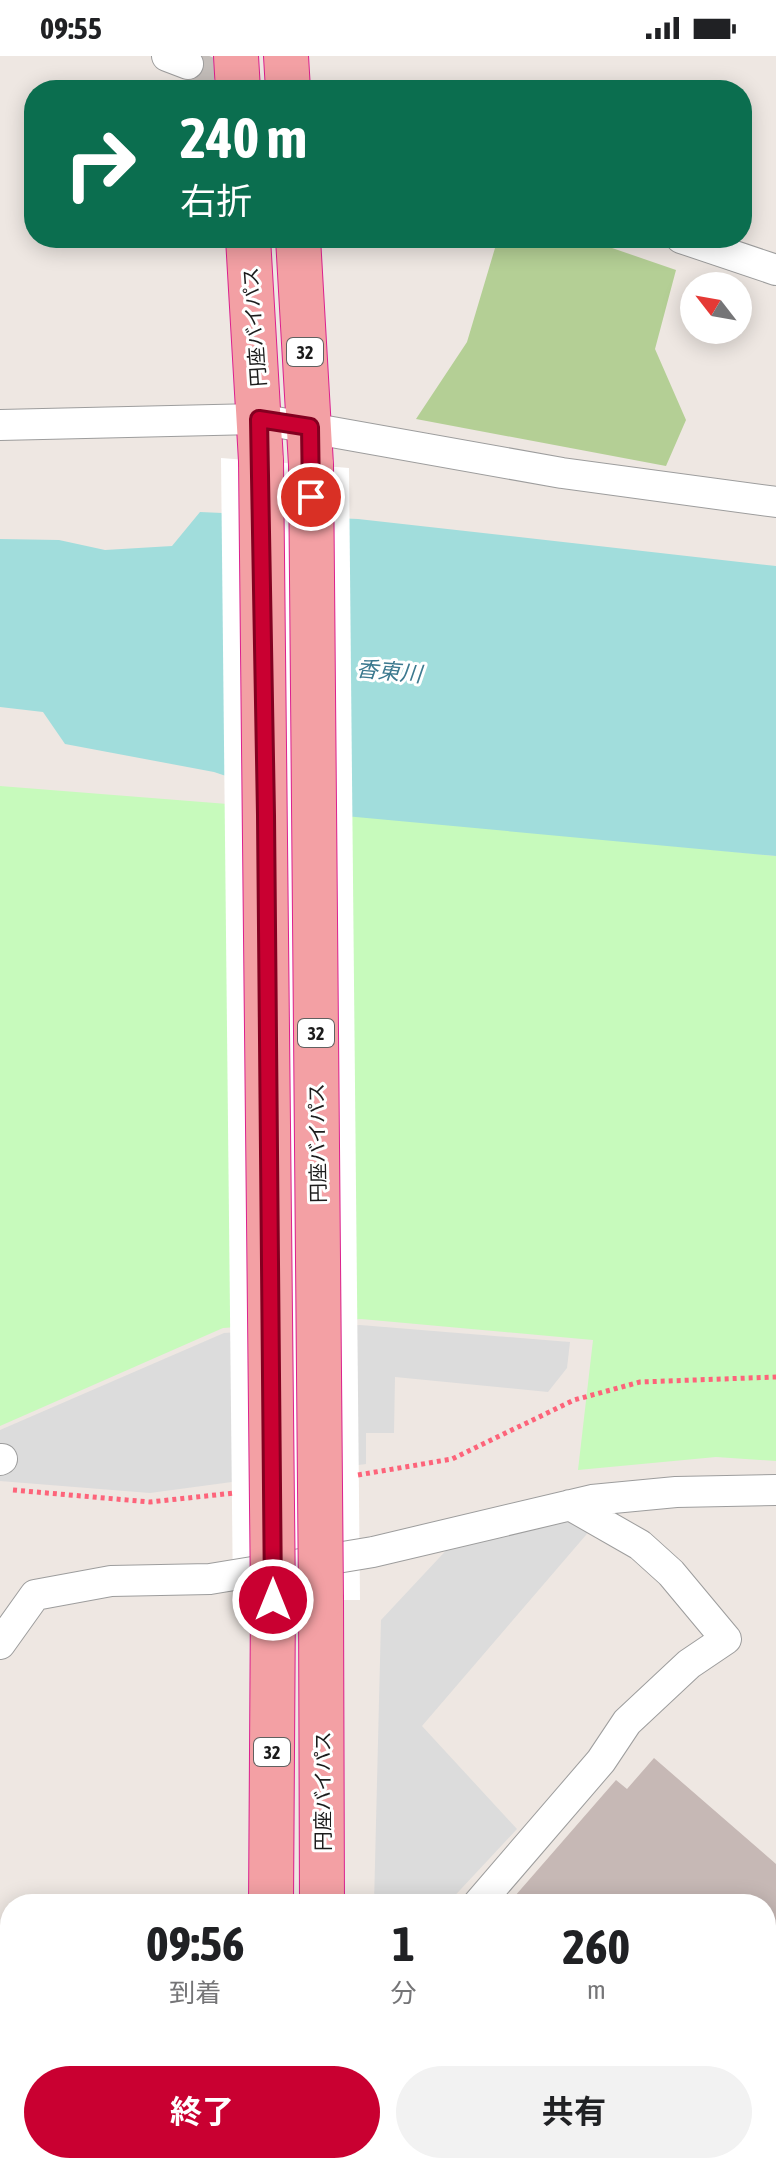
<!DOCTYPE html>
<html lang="ja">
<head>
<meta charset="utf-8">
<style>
  :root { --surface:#fff; --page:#f2f2f2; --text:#202124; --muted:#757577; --accent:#c90031 }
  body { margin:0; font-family:"Asap Condensed","Noto Sans JP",sans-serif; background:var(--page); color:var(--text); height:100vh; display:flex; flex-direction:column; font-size:30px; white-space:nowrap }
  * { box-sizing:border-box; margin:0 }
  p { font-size:26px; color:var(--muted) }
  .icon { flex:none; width:44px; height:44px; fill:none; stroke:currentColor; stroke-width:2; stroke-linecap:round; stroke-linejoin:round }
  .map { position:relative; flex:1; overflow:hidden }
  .drawer { position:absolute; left:0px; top:1838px; width:776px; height:280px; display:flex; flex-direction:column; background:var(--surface); border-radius:32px 32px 0 0; box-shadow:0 4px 20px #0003 }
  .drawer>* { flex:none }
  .hud { position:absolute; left:24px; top:24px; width:728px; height:168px; border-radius:32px; box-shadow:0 4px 20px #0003; background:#0b6e4f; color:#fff; overflow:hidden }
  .needle { width:52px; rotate:301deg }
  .controls { position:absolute; left:680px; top:216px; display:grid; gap:16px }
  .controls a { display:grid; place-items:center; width:72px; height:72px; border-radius:50%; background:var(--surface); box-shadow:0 4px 20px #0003; font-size:40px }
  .pin { position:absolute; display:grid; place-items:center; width:68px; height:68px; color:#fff; margin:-34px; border:4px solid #fff; border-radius:50%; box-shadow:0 2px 8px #0007 }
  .me { position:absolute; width:88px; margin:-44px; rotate:0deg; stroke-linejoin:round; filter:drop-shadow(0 0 6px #0008) }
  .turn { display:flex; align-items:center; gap:28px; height:168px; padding:0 24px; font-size:36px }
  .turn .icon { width:104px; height:104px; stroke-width:2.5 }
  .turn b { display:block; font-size:56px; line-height:68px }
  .eta { display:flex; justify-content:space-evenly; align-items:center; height:136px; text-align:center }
  .eta b { font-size:48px; font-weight:700; line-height:56px }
  .button { display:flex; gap:16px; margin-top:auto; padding:16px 24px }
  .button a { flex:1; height:92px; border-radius:48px; background:var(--accent); color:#fff; font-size:32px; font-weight:700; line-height:92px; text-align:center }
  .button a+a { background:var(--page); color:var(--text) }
  .status { display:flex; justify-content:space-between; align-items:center; height:56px; padding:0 40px; background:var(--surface); direction:ltr }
  .status svg { height:22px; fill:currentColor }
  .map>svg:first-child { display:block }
  .forest { fill:#b4cf95 }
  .park { fill:#c7fabc }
  .parking { fill:#dcdcdc }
  .water { fill:#a1dddc }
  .pier { fill:#fff }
  .building { fill:#c6b8b5 }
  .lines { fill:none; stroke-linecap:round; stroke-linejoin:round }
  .minor-tunnel { stroke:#c4beba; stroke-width:30; stroke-dasharray:30 15; stroke-linecap:butt }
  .minor-casing { stroke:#9d9d9d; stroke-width:32 }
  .trunk-casing { stroke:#db208e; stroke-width:46 }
  .path { stroke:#fd647a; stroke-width:5; stroke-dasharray:4 4; stroke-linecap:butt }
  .minor { stroke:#fff; stroke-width:30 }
  .trunk { stroke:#f3a0a4; stroke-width:44 }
  .trunk-bridge-casing { stroke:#db208e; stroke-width:46; stroke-linecap:butt }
  .trunk-bridge { stroke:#f3a0a4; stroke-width:44 }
  .route-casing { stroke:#830020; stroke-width:20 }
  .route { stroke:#c90031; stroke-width:14 }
  .labels { text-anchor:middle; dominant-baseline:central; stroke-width:6; stroke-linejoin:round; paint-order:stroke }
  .shield { fill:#fff; stroke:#606060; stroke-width:2 }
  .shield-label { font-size:18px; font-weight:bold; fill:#1c1c1c }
  .street-label { font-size:20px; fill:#1c1c1c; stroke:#fff }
  .water-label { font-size:22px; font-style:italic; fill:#3c798f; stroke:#fff }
</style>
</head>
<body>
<div class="status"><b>09:55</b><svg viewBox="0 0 49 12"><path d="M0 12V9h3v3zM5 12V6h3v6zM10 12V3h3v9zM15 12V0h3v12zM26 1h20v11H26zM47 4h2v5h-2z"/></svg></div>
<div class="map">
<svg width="776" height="2118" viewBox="0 0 776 2118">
  <rect width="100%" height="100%" fill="#eee7e2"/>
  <path class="forest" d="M498 182H583L676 214 655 293 686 364 666 410 416 363 467 286Z"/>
  <path class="park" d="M0 730 303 754 776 800V1405L716 1401 578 1414 593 1284 361 1263 223 1272 0 1370Z"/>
  <path class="parking" d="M360 1269 570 1286 567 1312 548 1336 395 1321 394 1377H366V1408L150 1437 0 1425V1374L224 1277Z
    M564 1459 592 1472 422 1670 517 1773 447 1848H374L381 1564 453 1487Z
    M368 2108H658L655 2112 658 2118H368Z"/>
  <path class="water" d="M200 456 358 463 776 510V800L345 760 214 716 65 688 43 656 0 651V483L59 484 105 494 172 490Z"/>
  <path class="pier" d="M221 402 349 412 360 1544H233Z"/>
  <path class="building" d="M654 1702 776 1808V1961L766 1973V1848H508L616 1724 627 1733Z"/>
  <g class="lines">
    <path class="minor-tunnel" d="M188 8 254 33"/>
    <defs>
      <path id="minor" d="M167 0 188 8
        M681 182 776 214
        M0 369 259 363 562 417 776 446
        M0 1404 2 1403
        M0 1588 35 1539 111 1525 210 1523 373 1496 592 1444 676 1436 776 1434
        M478 1848 601 1705 627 1666 689 1608 726 1583 671 1517 640 1489 570 1449
        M734 2108 745 2118
        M0 2116 1 2118"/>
      <path id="trunk" d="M236 0 238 34
        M286 0 288 34
        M248 182 261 405
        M298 182 311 409
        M321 1544 322 1848
        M271 1848 273 1544
        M269 2118V2108
        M320 2118 321 2108"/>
    </defs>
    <use href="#minor" class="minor-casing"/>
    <use href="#trunk" class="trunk-casing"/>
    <path class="path" d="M358 1419 452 1403 574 1344 640 1326 776 1321
      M13 1434 150 1446 234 1437"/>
    <use href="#minor" class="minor"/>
    <use href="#trunk" class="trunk"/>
    <defs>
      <path id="trunk-bridge" d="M261 405 273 1544
        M311 409 321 1544"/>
    </defs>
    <use href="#trunk-bridge" class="trunk-bridge-casing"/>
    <use href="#trunk-bridge" class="trunk-bridge"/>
  </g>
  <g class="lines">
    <defs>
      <path id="route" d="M273 1544 266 759 259 363 310 371 311 441"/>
    </defs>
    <use href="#route" class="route-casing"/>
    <use href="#route" class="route"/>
  </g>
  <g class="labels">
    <g class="shield">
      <rect x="287" y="282" width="36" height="28" rx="6"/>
      <rect x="298" y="963" width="36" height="28" rx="6"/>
      <rect x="254" y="1682" width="36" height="28" rx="6"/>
    </g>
    <g class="shield-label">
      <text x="305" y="296">32</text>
      <text x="316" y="977">32</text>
      <text x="272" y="1696">32</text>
    </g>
    <g class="street-label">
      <text transform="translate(254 271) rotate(-94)">円座バイパス</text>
      <text transform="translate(317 1087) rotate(-91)">円座バイパス</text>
      <text transform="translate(322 1735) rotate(-90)">円座バイパス</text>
    </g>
    <g class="water-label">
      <text transform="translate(389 615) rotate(5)">香東川</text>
    </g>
  </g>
</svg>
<div class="controls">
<a><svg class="needle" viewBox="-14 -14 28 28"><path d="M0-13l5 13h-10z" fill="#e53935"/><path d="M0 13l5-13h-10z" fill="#757577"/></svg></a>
</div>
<div class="pin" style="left:311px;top:441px;background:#d93025"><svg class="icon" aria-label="arrive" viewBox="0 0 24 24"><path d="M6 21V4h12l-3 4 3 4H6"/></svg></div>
<svg class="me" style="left:273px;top:1544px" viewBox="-20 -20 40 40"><circle r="17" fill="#c90031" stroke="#fff" stroke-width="3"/><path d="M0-11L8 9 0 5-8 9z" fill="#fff"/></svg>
<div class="hud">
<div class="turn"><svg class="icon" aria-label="right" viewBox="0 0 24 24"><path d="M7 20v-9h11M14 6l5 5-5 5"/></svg><div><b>240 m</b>右折</div></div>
</div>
<section class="drawer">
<div class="eta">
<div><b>09:56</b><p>到着</p></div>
<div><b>1</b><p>分</p></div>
<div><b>260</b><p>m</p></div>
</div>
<div class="button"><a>終了</a><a>共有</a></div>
</section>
</div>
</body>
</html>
